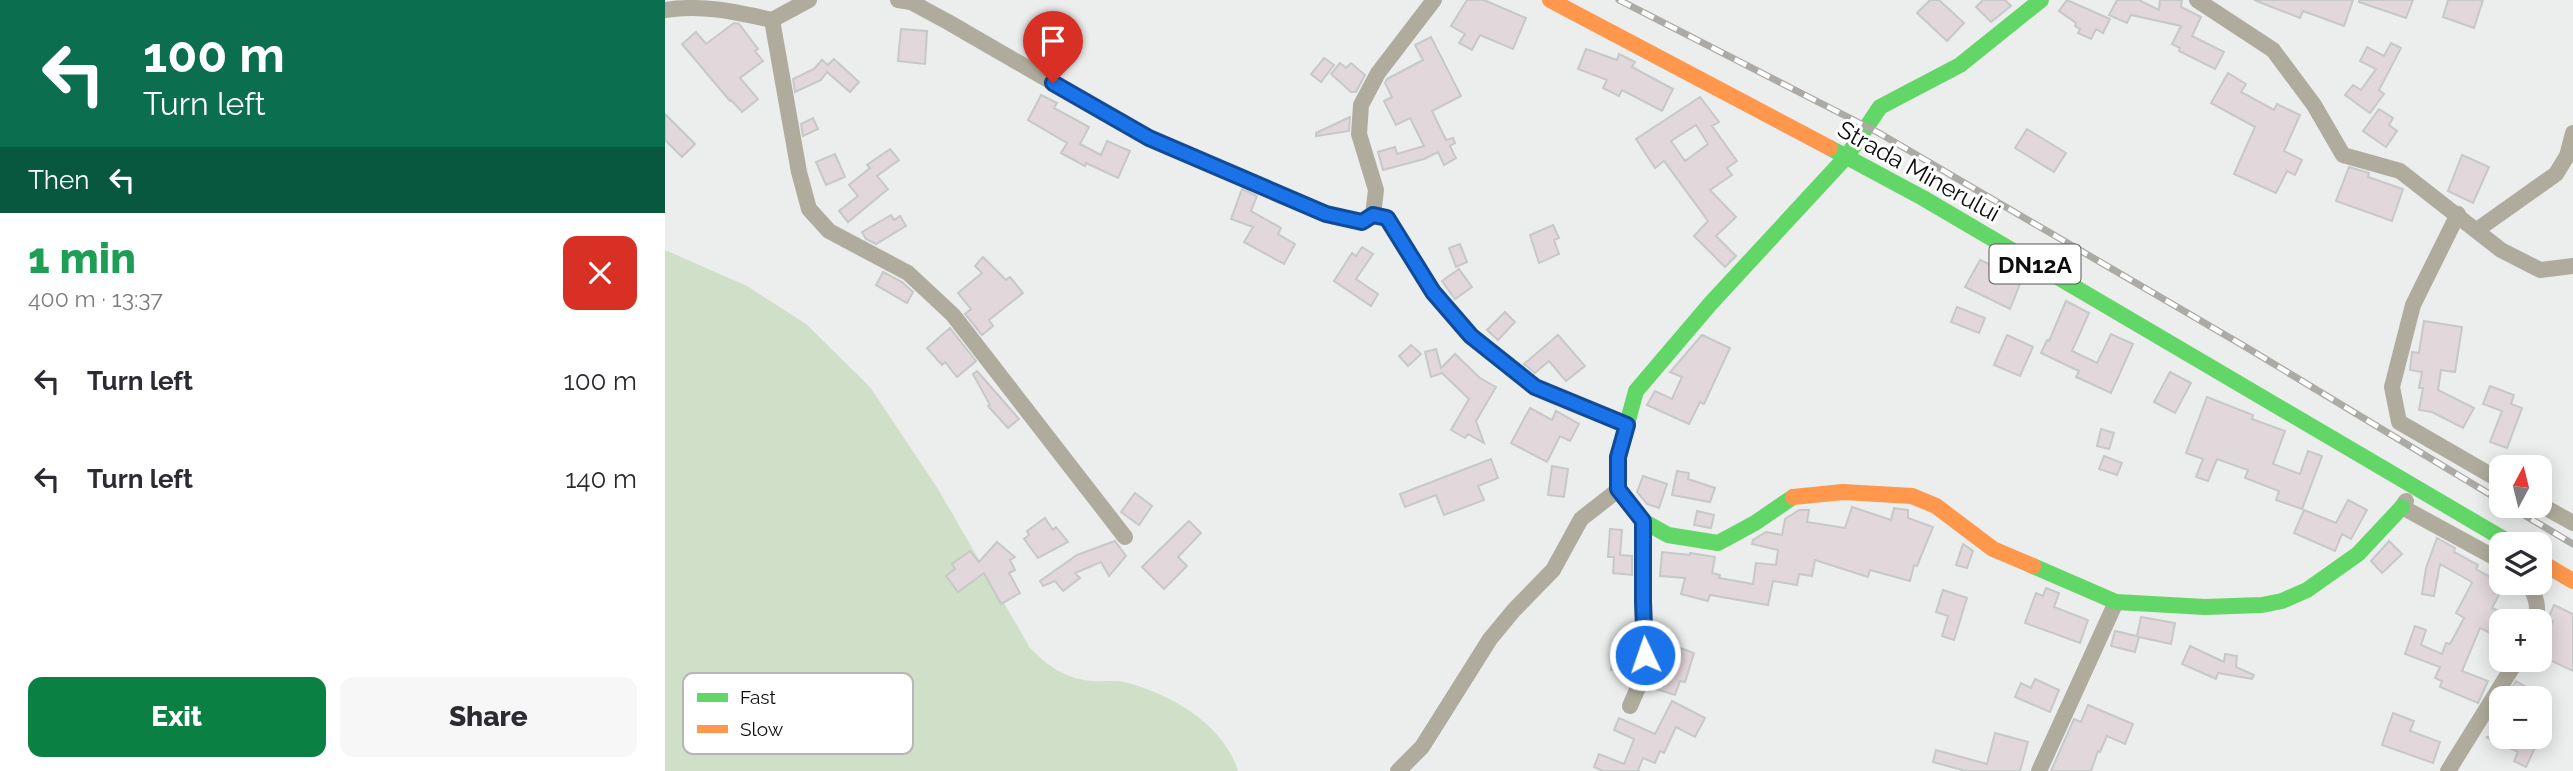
<!DOCTYPE html>
<html lang="en">
<head>
<meta charset="utf-8">
<style>
  :root { --surface:#fff; --page:#f7f7f7; --text:#2b2b33; --muted:#7c7c81; --accent:#0b8043 }
  body { margin:0; font-family:Raleway,sans-serif; background:var(--page); color:var(--text); height:100vh; display:flex; flex-direction:column; font-size:26px; white-space:nowrap }
  * { box-sizing:border-box; margin:0 }
  p { font-size:23px; color:var(--muted) }
  .icon { flex:none; width:38px; height:38px; fill:none; stroke:currentColor; stroke-width:2; stroke-linecap:round; stroke-linejoin:round }
  .map { position:relative; flex:1; overflow:hidden }
  .side { display:flex; flex-direction:column; background:var(--surface); width:665px }
  .side>* { flex:none }
  .banner { background:#0b6e4f; color:#fff; overflow:hidden }
  .needle { width:46px; rotate:7deg }
  .buttons { position:absolute; left:1824px; top:455px; display:grid; gap:14px }
  .buttons a { display:grid; place-items:center; width:63px; height:63px; border-radius:14px; background:var(--surface); box-shadow:0 4px 18px #0003; font-size:35px }
  .pin { position:absolute; display:grid; place-items:center; width:60px; height:60px; color:#fff; margin:-72px -30px; border-radius:50% 50% 50% 0; rotate:-45deg; box-shadow:0 0 7px #0007 }
  .pin .icon { rotate:45deg }
  .me { position:absolute; width:77px; margin:-38px; rotate:357deg; stroke-linejoin:round; filter:drop-shadow(0 0 5px #0008) }
  .turn { display:flex; align-items:center; gap:24px; height:147px; padding:0 28px; font-size:32px }
  .turn .icon { width:91px; height:91px; stroke-width:2.5 }
  .turn b { display:block; font-size:49px; line-height:60px }
  .then { display:flex; align-items:center; height:66px; padding:0 28px; background:#0003; gap:14px; font-size:26px }
  .round { display:grid; place-items:center; flex:none; width:74px; height:74px; border-radius:14px; background:var(--page) }
  .overview { display:flex; align-items:center; justify-content:space-between; height:119px; padding:0 28px }
  h1 { font-size:42px; font-weight:800; line-height:52px; color:#1e9e55 }
  .cta { display:flex; gap:14px; margin-top:auto; padding:14px 28px }
  .cta a { flex:1; height:80px; border-radius:14px; background:var(--accent); color:#fff; font-size:28px; font-weight:800; line-height:80px; text-align:center }
  .cta a+a { background:var(--page); color:var(--text) }
  ul { padding:0; list-style:none }
  li { display:flex; align-items:center; gap:21px; height:98px; padding:0 28px }
  li div { flex:1 }
  li b { display:block; font-size:26px }
  li em { font-style:normal }
  main { display:flex; flex:1; min-height:0 }
  .map>svg:first-child { display:block }
  .green { fill:#d0dfc7 }
  .building { fill:#e2d7db; stroke:#c7c8c8; stroke-width:2; fill-rule:evenodd }
  .lines { fill:none; stroke-linecap:round; stroke-linejoin:round }
  .street { stroke:#b0ac9d; stroke-width:16 }
  .fast { stroke:#63d668; stroke-width:16 }
  .slow { stroke:#ff974d; stroke-width:16 }
  .rail-casing { stroke:#abaaa4; stroke-width:7 }
  .rail { stroke:#fff; stroke-width:4.5; stroke-dasharray:13; stroke-linecap:butt }
  .route-casing { stroke:#114b97; stroke-width:18 }
  .route { stroke:#1a73e8; stroke-width:12 }
  .labels { text-anchor:middle; dominant-baseline:central; stroke-width:6; stroke-linejoin:round; paint-order:stroke }
  .shield { fill:#fff; stroke:#565656; stroke-width:2 }
  .shield-label { font-size:23px; font-weight:bold; fill:#0d0d0e }
  .street-label { font-size:24px; fill:#0d0d0e; stroke:#fff }
  .key { fill:#fff; stroke:#b6b6b7; stroke-width:2 }
  .key-label { font-size:19px; fill:#0d0d0e }
</style>
</head>
<body>
<main>
<section class="side">
<div class="banner">
<div class="turn"><svg class="icon" aria-label="left" viewBox="0 0 24 24"><path d="M17 20v-9H6M10 6l-5 5 5 5"/></svg><div><b>100 m</b>Turn left</div></div>
<div class="then">Then<svg class="icon" aria-label="left" viewBox="0 0 24 24"><path d="M17 20v-9H6M10 6l-5 5 5 5"/></svg></div>
</div>
<div class="overview"><div><h1>1 min</h1><p>400 m · 13:37</p></div><a class="round" style="background:#d93025;color:#fff"><svg class="icon" aria-label="close" viewBox="0 0 24 24"><path d="M6 6l12 12M18 6L6 18"/></svg></a></div>
<ul>
<li><svg class="icon" aria-label="left" viewBox="0 0 24 24"><path d="M17 20v-9H6M10 6l-5 5 5 5"/></svg><div><b>Turn left</b></div><em>100 m</em></li>
<li><svg class="icon" aria-label="left" viewBox="0 0 24 24"><path d="M17 20v-9H6M10 6l-5 5 5 5"/></svg><div><b>Turn left</b></div><em>140 m</em></li>
</ul>
<div class="cta"><a>Exit</a><a>Share</a></div>
</section>
<div class="map">
<svg width="1908" height="771" viewBox="0 0 1908 771">
  <rect width="100%" height="100%" fill="#eceded"/>
  <path class="green" d="M0 250 82 286 141 324 205 387 273 489 365 648C381 664 396 676 419 680 434 683 449 679 463 683 507 695 559 725 573 771H0Z"/>
  <path class="building" d="M802 0H819L861 18 848 49 815 35 807 50 794 43 800 34 786 26Z
    M1265 0H1274L1299 23 1282 41 1252 13Z
    M1318 0H1340L1346 6 1326 22 1311 7Z
    M1402 0 1445 19 1438 33 1431 29 1426 39 1413 33 1415 29 1410 26 1411 23 1394 11Z
    M1452 0H1474L1494 10 1495 0H1517L1516 7 1536 17 1527 36 1559 52 1550 69 1514 51 1515 48 1507 44 1516 26 1466 15 1462 23 1444 15Z
    M1589 0H1688L1679 26 1638 11 1635 18Z
    M1694 0H1748L1741 18 1694 2Z
    M1783 0H1818L1809 28 1778 17Z
    M69 23 74 24 93 49 90 51 98 61 75 78 93 99 77 112 66 100 65 101 17 44 31 32 41 44Z
    M236 29 262 31 260 64 233 61Z
    M766 37 796 96 767 111 781 140 788 138 790 143 785 146 791 158 779 165 773 152 759 159 718 170 713 152 730 147 732 154 759 146 745 118 731 125 719 101 727 97 720 83 722 79 758 60 750 45Z
    M1726 43 1736 48 1714 90 1719 94 1705 113 1680 95 1688 85 1696 90 1711 69 1695 61 1702 47 1719 56Z
    M921 49 952 60 954 54 970 62 967 67 1008 89 997 111 957 90 954 96 938 88 942 80 913 69Z
    M659 58 669 65 656 82 646 74Z
    M169 59 194 82 185 92 162 72 156 80 130 92 128 79 149 69 157 60 163 65Z
    M675 63 681 68 686 63 700 75 691 92H686L666 74Z
    M1563 73 1581 84 1576 92 1609 110 1612 104 1635 115 1619 151 1637 160 1630 175 1622 171 1611 193 1569 174 1590 127 1546 103Z
    M376 95 392 103 389 108 424 127 415 144 436 155 442 141 465 151 453 178 421 163 420 166 396 153 402 143 363 120Z
    M1035 97 1054 122 1047 126 1072 161 1062 168 1067 175 1045 190 1071 217 1051 236 1071 256 1060 267 1029 236 1043 221 999 161 990 168 971 139ZM1031 125 1043 144 1020 161 1006 141Z
    M1714 109 1728 118 1724 125 1732 131 1721 147 1698 131Z
    M0 114 30 144 17 157 0 140Z
    M685 117 684 131 651 136V133Z
    M148 118 153 129 138 136 136 124Z
    M1362 129 1401 153 1389 172 1350 148Z
    M225 149 234 160 212 176 223 189 183 222 174 211 193 196 184 185 205 168 202 165Z
    M170 154 180 177 161 185 151 162Z
    M1797 155 1824 167 1808 203 1783 191Z
    M1684 167 1704 173 1703 177 1738 189 1727 221 1671 201Z
    M577 189 592 196 586 211 616 228 613 234 630 244 619 264 579 242 588 227 566 219Z
    M226 215 229 220 235 216 241 226 211 244 201 239 197 232Z
    M888 225 894 238 889 240 894 254 874 263 865 235Z
    M795 244 802 262 791 267 784 248Z
    M697 247 708 254 691 279 713 294 706 306 669 281 687 253 691 256Z
    M318 257 341 280 345 277 358 293 324 320 328 326 317 335 300 314 306 309 293 293 317 273 310 266Z
    M1315 260 1357 279 1345 309 1300 287Z
    M794 269 807 287 790 299 777 281Z
    M218 272 237 282 248 292 242 303 211 285Z
    M1401 301 1424 313 1407 351 1432 363 1446 334 1468 344 1446 393 1411 377 1414 371 1376 353 1382 340 1384 341Z
    M1292 307 1320 318 1314 333 1286 322Z
    M840 312 850 322 833 340 822 330Z
    M1759 321 1797 327 1790 372 1776 370 1773 390 1809 408 1798 428 1767 412 1754 410 1758 388H1754L1757 372 1745 370 1747 352 1754 353Z
    M285 328 311 361 292 377 280 362 277 365 262 348Z
    M893 335 920 366 901 381 884 361 870 373 859 364Z
    M1037 335 1065 348 1039 404 1035 402 1024 424 982 405 990 391 1007 399 1017 377 1005 372Z
    M1342 335 1368 347 1355 376 1329 365Z
    M746 345 756 354 743 366 734 356Z
    M771 349 776 368 790 354 815 378 831 387 811 421 819 443 803 434 800 438 786 430 804 399 777 373 766 377 760 352Z
    M312 371 354 419 343 428 323 406 325 405 308 374Z
    M1505 372 1526 383 1510 413 1489 402Z
    M1825 386 1849 395 1846 404 1857 408 1842 448 1825 442 1837 411 1818 404Z
    M1542 397 1588 415 1587 419 1620 431 1608 464 1635 474 1643 451 1657 456 1637 509 1611 500 1614 491 1580 478 1583 470 1552 459 1543 481 1531 477 1538 459 1521 453Z
    M865 408 887 420 891 411 914 424 905 441 895 436 882 462 846 443Z
    M1436 429 1449 433 1444 449 1432 446Z
    M1439 456 1457 463 1452 475 1434 469Z
    M826 459 833 478 813 486 819 500 779 515 771 495 740 507 735 494Z
    M887 466 903 469 899 497 883 495Z
    M1012 471 1024 473 1023 479 1050 488 1045 502 1007 495Z
    M978 476 1002 484 994 508 982 504 972 492Z
    M470 493 487 506 474 525 456 512Z
    M1683 500 1702 510 1686 539 1677 534 1670 551 1629 533 1639 510 1671 523Z
    M1187 507 1226 520 1229 508 1243 510V518L1268 527 1252 566 1249 565 1245 581 1205 570 1203 577 1150 560 1147 576 1134 574 1132 585 1108 581 1103 605 1045 595 1043 601 1016 594 1020 578 995 576 997 552 1025 555V553L1050 557 1047 573 1055 575 1054 578 1088 584 1091 563 1111 565 1113 550 1087 544 1088 540 1101 532 1117 535 1120 519 1134 510H1144L1142 522 1180 528Z
    M1032 511 1049 515 1046 528 1029 525Z
    M380 518 388 530 391 527 403 542 373 558 359 539 364 535 362 531Z
    M524 521 536 533 513 557 522 566 499 589 477 567Z
    M945 529 957 530 955 555 967 556V575L948 573 949 557H943Z
    M1772 538 1790 548 1789 552 1813 565 1811 569 1832 581 1831 583 1838 587 1827 608 1836 612V638L1815 628 1797 671 1823 681 1813 703 1775 687 1777 681 1770 678 1775 667 1740 654 1750 626 1761 630 1756 645 1777 654 1781 643 1785 644 1799 618 1791 613 1807 583 1805 581 1775 564 1769 596 1757 594 1761 568Z
    M450 541 461 556 444 576 436 562 410 573 415 578 398 591 390 581 378 586 375 581 412 555Z
    M1724 541 1737 554 1717 573 1706 561Z
    M332 542 350 557 345 560 350 570 344 573 355 593 336 604 319 573 293 592 281 576 290 569 287 564 305 551 314 562Z
    M1298 544 1308 551 1302 568 1291 565Z
    M1381 588 1394 593 1389 607 1423 620 1415 643 1360 623 1371 593 1378 596Z
    M1278 590 1302 598 1289 640 1277 636 1283 616 1271 612Z
    M1889 605 1908 614V671L1874 655 1888 621H1882Z
    M1476 617 1510 623 1506 644 1474 637 1470 652 1446 646 1450 631 1472 636Z
    M1004 644 1029 653 1020 682 1015 681 1010 695 985 687 989 671 995 673Z
    M1525 646 1559 662 1560 654 1572 656 1571 667 1589 675 1587 679 1553 673 1551 679 1517 664Z
    M949 648 969 651 967 673 946 670Z
    M1370 679 1394 690 1385 712 1350 697 1356 683 1366 688Z
    M1851 681 1880 698H1858L1845 691Z
    M1007 701 1040 718 1030 737 1011 727 999 753 995 751 990 763 978 758 973 770 974 771H938L929 767 934 754 959 764 969 739 949 730 954 718 990 734Z
    M1423 705 1468 724 1460 744 1442 736 1435 752 1433 751 1426 771H1386L1409 719 1416 722Z
    M1728 713 1749 721 1745 731 1775 742 1768 763 1717 745Z
    M1330 733 1363 742 1355 771H1301L1268 762 1271 750 1322 764Z
    M1821 737H1875L1861 767 1849 761 1853 752Z"/>
  <g class="lines">
    <path class="street" d="M233 0 246 2 283 22 484 138 661 214 697 222 708 215 711 190 694 134 696 105 713 73 769 0
      M1532 0 1608 50 1649 105 1678 155 1735 171 1836 250 1875 270 1908 266
      M0 10C37 4 71 12 107 20L144 0
      M107 20 134 172 144 209 164 231 243 273 288 315 460 537
      M1793 214 1748 305 1727 387 1734 422 1836 481
      M708 215 722 218 768 292 806 336 870 387 962 424
      M1812 230 1891 174 1902 156 1908 133
      M1741 501 1737 507 1836 561
      M1874 504 1908 523
      M1863 583C1871 596 1874 606 1871 621
      M965 706 978 676 980 655 977 601 978 521
      M733 771 757 747 825 639 849 610 888 570 916 519 953 490
      M1374 771 1451 602
      M1783 771 1852 660"/>
    <path class="fast" d="M1165 148 1258 198 1847 544
      M1128 497 1090 523 1053 543 1003 535 978 521 953 490V457L971 391 1046 303 1182 156 1215 107 1295 65 1376 0
      M1368 566 1451 602 1540 607 1597 605 1617 601 1642 590 1693 554 1737 507"/>
    <path class="slow" d="M885 0 1165 148
      M1128 497 1178 492 1247 496 1271 506 1328 549 1368 566
      M1874 561 1908 581"/>
    <defs>
      <path id="rail" d="M954 0 1214 133 1579 346 1836 501
        M1844 506 1908 544"/>
    </defs>
    <use href="#rail" class="rail-casing"/>
    <use href="#rail" class="rail"/>
  </g>
  <g class="lines">
    <defs>
      <path id="route" d="M388 83 484 138 661 214 697 222 708 215 722 218 768 292 806 336 870 387 962 425 953 457V489L978 521V601L980 655"/>
    </defs>
    <use href="#route" class="route-casing"/>
    <use href="#route" class="route"/>
  </g>
  <g class="labels">
    <rect class="shield" x="1324.5" y="244.5" width="91" height="39" rx="5"/>
    <g class="shield-label">
      <text x="1370" y="264">DN12A</text>
    </g>
    <g class="street-label">
      <text transform="translate(1254 171) rotate(29)">Strada Minerului</text>
    </g>
  </g>
  <rect x="18" y="673" width="230" height="81" rx="10" class="key"/>
  <rect x="32" y="693" width="31" height="9" fill="#63d668"/>
  <rect x="32" y="725" width="31" height="8" fill="#ff974d"/>
  <g class="key-label">
    <text x="75" y="704">Fast</text>
    <text x="75" y="736">Slow</text>
  </g>
</svg>
<div class="buttons">
<a><svg class="needle" viewBox="-14 -14 28 28"><path d="M0-13l5 13h-10z" fill="#e53935"/><path d="M0 13l5-13h-10z" fill="#7c7c81"/></svg></a>
<a><svg class="icon" aria-label="layers" viewBox="0 0 24 24"><path d="M12 4l9 5-9 5-9-5zM3 14l9 5 9-5"/></svg></a>
<a>+</a>
<a>−</a>
</div>
<div class="pin" style="left:388px;top:83px;background:#d93025"><svg class="icon" aria-label="arrive" viewBox="0 0 24 24"><path d="M6 21V4h12l-3 4 3 4H6"/></svg></div>
<svg class="me" style="left:980px;top:655px" viewBox="-20 -20 40 40"><circle r="17" fill="#1a73e8" stroke="#fff" stroke-width="3"/><path d="M0-11L8 9 0 5-8 9z" fill="#fff"/></svg>
</div>
</main>
</body>
</html>
